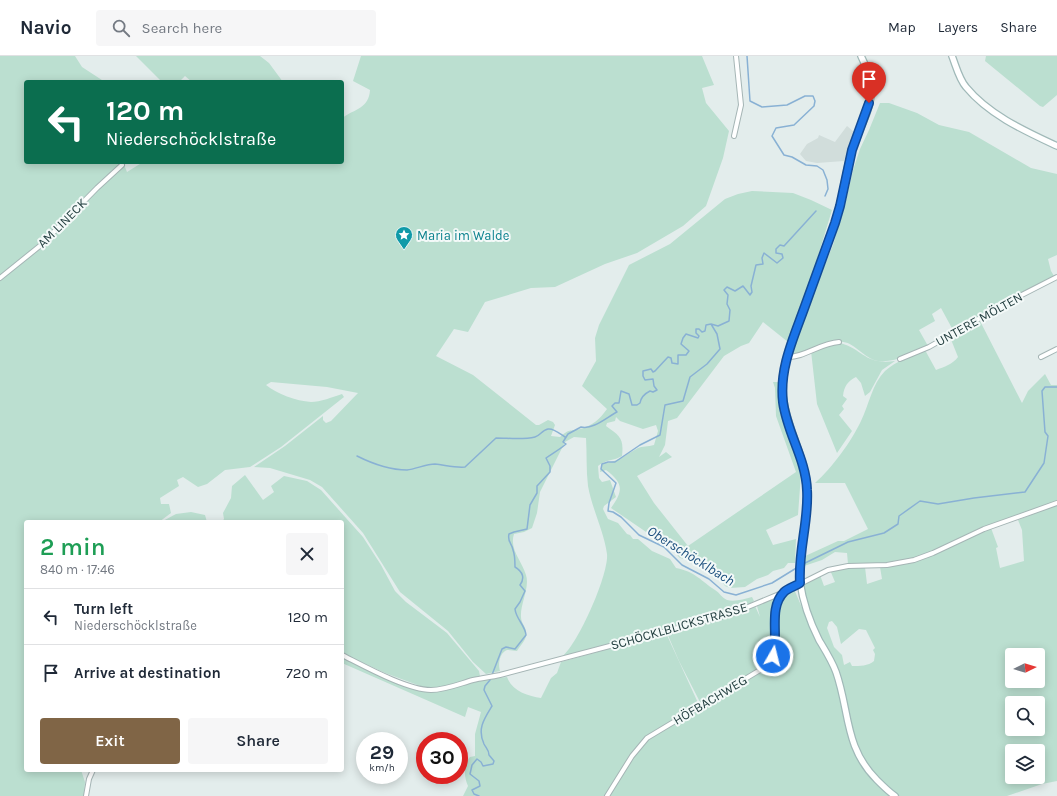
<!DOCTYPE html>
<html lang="en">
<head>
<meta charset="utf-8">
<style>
  :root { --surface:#fff; --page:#f6f6f7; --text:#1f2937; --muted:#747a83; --line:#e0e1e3; --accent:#806546 }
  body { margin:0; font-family:Karla,sans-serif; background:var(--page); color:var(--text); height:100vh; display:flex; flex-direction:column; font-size:15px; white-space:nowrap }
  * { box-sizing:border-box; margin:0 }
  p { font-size:13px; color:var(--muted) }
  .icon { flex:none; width:22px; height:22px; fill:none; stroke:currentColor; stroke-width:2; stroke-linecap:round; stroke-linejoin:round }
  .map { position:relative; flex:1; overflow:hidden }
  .sheet { position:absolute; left:24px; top:464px; width:320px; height:252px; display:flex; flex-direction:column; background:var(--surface); border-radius:4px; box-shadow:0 2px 10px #0003 }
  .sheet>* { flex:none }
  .banner { position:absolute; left:24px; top:24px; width:320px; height:84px; border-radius:4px; box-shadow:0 2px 10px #0003; background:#0b6e4f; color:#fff; overflow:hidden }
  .needle { width:26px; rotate:85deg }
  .controls { position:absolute; left:1005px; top:592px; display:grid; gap:8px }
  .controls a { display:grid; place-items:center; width:40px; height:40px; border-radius:4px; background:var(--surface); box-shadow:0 2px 10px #0003; font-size:20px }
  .speed { position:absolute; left:356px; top:676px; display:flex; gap:8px; font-size:20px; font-weight:700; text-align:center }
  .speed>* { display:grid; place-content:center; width:52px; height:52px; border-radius:50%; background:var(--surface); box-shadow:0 2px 10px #0003; line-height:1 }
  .speed small { font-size:10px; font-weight:400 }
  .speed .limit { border:6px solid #d22; background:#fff; color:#111 }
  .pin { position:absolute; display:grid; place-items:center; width:34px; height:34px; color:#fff; margin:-41px -17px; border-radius:50% 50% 50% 0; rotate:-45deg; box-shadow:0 0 4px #0007 }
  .pin .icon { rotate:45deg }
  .me { position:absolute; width:44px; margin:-22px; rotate:8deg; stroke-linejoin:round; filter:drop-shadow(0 0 3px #0008) }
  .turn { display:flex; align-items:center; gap:14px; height:84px; padding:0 16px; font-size:18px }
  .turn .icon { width:52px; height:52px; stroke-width:2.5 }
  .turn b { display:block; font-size:28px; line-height:34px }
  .round { display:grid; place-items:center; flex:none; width:42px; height:42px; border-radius:4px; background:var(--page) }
  .head { display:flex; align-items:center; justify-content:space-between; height:68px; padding:0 16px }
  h1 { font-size:24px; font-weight:600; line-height:30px; color:#1e9e55 }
  .action { display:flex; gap:8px; margin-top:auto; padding:8px 16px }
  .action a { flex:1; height:46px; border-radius:4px; background:var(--accent); color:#fff; font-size:16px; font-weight:600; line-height:46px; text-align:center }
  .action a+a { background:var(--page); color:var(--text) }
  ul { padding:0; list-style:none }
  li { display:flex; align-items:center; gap:12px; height:56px; padding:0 16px; border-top:1px solid var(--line) }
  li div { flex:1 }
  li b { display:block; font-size:15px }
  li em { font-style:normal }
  header { display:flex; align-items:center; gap:24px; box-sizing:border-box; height:56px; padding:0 20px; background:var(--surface); border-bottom:1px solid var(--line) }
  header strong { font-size:19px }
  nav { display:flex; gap:22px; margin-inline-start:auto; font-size:14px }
  .search { width:280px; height:36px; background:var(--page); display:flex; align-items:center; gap:10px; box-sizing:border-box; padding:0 14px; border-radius:4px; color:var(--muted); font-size:15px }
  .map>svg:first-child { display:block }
  .built { fill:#d1dddb }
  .green { fill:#bbdfd0; fill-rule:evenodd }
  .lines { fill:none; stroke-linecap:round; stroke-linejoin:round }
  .stream { stroke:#89b1d4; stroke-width:1.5 }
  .minor-casing { stroke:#a5b5b5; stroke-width:6 }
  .secondary-casing { stroke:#a0b9b8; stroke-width:8 }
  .minor { stroke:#fff; stroke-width:4 }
  .secondary { stroke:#fff; stroke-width:5.5 }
  .route-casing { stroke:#114b97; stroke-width:10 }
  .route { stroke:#1a73e8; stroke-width:7 }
  .labels { text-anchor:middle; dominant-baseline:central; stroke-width:4; stroke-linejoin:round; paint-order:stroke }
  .street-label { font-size:13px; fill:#223e3f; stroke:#f3f9f8 }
  .culture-label { font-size:13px; fill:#0d838f; stroke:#f3f9f8; text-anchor:start }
  .water-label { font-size:14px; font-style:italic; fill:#1a4e7d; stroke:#f3f9f8 }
</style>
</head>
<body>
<header>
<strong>Navio</strong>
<div class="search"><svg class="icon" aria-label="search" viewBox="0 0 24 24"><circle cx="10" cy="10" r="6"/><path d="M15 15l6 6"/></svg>Search here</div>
<nav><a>Map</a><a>Layers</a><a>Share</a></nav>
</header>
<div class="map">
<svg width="1057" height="740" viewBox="0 0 1057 740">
  <rect width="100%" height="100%" fill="#e3edec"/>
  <path class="built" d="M847 70 854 76 844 105 817 107 806 105 800 98 807 88 818 82 819 79 835 86Z"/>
  <path class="green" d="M0 0H75L82 11 105 26H26V106H123L127 116 143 106H342V62C355 53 369 52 370 34L353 25 361 0H702L714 29 702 32 706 47 729 75 723 102 706 150 683 170 637 197 605 208 555 231 531 232 485 246 468 276 454 273 436 300 473 319 536 369H539L548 364 553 366 555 369 551 380 560 381C570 372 569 376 580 373 592 370 600 363 607 353L582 330 596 305 595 282 599 269 629 209 670 188 725 143 738 138 752 135 793 137 811 144 832 154 815 210 788 286 763 266 749 287 741 290 724 300 677 362 668 365 665 389 659 401 666 396 672 401 637 420 654 447 688 490 796 416 776 360 775 332 773 326H778L780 352 801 418 798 459 766 474 773 489 796 483 795 507H788L784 512 773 515 768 519 757 523 745 531 730 532 725 530 721 524 717 522 714 516 704 515 702 507 680 502 671 493 611 452C624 434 623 427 606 414L600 416 602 407C617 407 625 399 638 392 642 390 648 391 654 389L658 375 656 369 643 373 620 365 616 361 615 365 607 367 606 370C620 380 624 382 622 400 614 405 606 403 598 410L599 422 602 426 610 424 616 441 604 450 603 453 608 463 618 467 627 478 630 479 633 483H638L652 495 670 503 676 512C696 516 701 525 715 534 720 537 722 542 727 544 735 546 744 543 752 541L754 545 744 551 563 600C579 586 609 518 607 498 604 475 592 453 588 430 586 414 587 398 586 382L574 381 565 386 540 436 537 457 532 472 524 476 514 478C509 493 522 505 526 519 530 532 520 548 521 561 521 568 527 571 526 579 526 584 520 590 517 595 514 595 510 594 507 594 499 597 498 609 500 615L486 618 473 606 448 575 400 536 363 477 322 431 310 424 270 412 254 411 285 390 323 360V364L326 367 331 365 358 337 327 331 271 326 266 329C277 338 296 345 311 346 320 346 333 341 342 338L344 341 281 391 250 411 225 414 207 428 198 431 183 421 177 424 179 430 160 442 161 448H169L171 457 159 466H26V714H81L85 726 84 740H0Z
    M136 0H260L269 7 283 26H192L185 20 179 26H162Z
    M986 0H1057V39L1043 51 1040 50 985 5Z
    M880 47H889L917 57 939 69 969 76 1031 112 1057 118V199L1048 203 1051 215 1054 220 1015 240H1008L1007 246 954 276 941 252 932 258 935 265 919 274 928 290C913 297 891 309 874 304 862 300 852 284 839 286 822 288 808 298 791 299L808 249 833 189 845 149 853 114 860 93 869 74Z
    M980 265 1022 347 1028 335 1045 318 1051 329H1057V445L983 471 932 495 913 502 887 507 848 508 847 497 835 496 822 504 804 510 803 501 838 485H844L868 473 845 427H815C832 412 851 386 861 365 869 349 872 328 885 315 896 305 912 300 925 294L936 314C944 311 953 308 958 301L950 281Z
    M840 287C865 294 864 309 895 305L882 314 870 336 865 340 861 327 856 321C848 325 844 330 843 340L847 343 842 350 844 353 839 359 852 375 837 397 817 348 811 295 827 289Z
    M245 419 263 444 274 436 271 430 284 420 307 425 321 434 363 481 381 509 395 535 406 546 447 577 479 615 480 620 441 631H423L385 617 342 597V466H222L224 463 223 457 231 442 232 430Z
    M1057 449V725L1042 728 1007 740H609L630 705 648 684 745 625 768 613 769 606 701 648 679 605 667 577 740 557 755 550 760 561 757 550 794 533 806 561 811 559C808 550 802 537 805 527L820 519 824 530 835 526 830 514 865 511 867 528 882 523 880 511 901 508 991 472 998 491 996 492 1000 512 1024 505 1022 474 1018 464ZM832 565 837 571 841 588 859 573 866 574 875 592 873 594 875 598 874 605C868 610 860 610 852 610L850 606 844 609 842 599 834 591 827 572 829 566ZM1012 599H1038V625H1012ZM1012 647H1038V673H1012ZM1012 695H1038V721H1012Z
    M191 456 205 459 207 466H161L176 458Z
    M666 577 699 649 645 681 632 696 606 740H463L468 730C464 722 463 708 470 701L475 700V678L481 656 468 651 465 661 342 607V600L413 632H451L483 624 507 621C512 635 528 640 541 642L551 622 557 617 561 606Z"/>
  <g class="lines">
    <path class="stream" d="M747 0 750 45 762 51 787 49 805 40H813L815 45 814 50 794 69 776 72 772 80 784 99 792 101 806 109 817 110 823 114 827 124 828 133 825 140
      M711 268 717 278 720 293 707 308 690 321 683 345 665 349 660 379 640 389 615 406H608L602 408 601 413 616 427 609 447 608 455 613 456 621 461 639 479 664 491 682 509 709 523 724 536 736 539 772 527 798 511
      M711 268 718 270 729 265 730 254 727 248 728 239 724 234 727 231 735 235 743 230 750 239 752 236 751 230 756 209 763 208 762 202 764 197 777 207 783 202 782 198 776 197V193L780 189 784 190 816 155
      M357 400C371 407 391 414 407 414 416 413 426 408 435 408 445 409 455 412 465 411L496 382C508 382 523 384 535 381 540 380 542 374 548 373 554 372 560 378 565 381
      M801 509 848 486 884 477 898 468 899 460 920 445 938 448 974 442 1025 436 1044 407 1048 380 1045 376 1042 335 1045 331H1057
      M479 740 474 738 472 734 480 730 479 725 470 718 472 709 477 703 481 706 483 710 493 708 494 705 489 699C489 694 486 692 484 688 477 673 484 663 492 650L484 634 485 630 490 624 502 593 506 591 515 593 526 579C525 569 516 563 515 553L520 546 525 535 520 529C525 522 523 516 515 511 515 505 515 499 513 494 512 487 507 486 509 478L514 476 527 473 530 449 537 437V430L550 416V410L546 402C553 397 559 394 566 388L563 386 568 378 581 371C593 374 607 361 617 356L612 350 615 347H619L621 335 629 338 632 349H637L640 347C641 341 644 338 650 335L653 336 657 334 654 330 653 323 645 324 643 320V315L651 313 653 316 655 315 668 301 671 302 672 307 678 308V299H686L689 295 681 288 683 282 686 278 698 282 699 280 696 277V273H699L702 276 705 275 706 269 711 268"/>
    <defs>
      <path id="minor" d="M734 80 741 49 736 0
        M0 222 41 189 97 132 122 109
        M787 301C804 302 820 287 839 286
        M1041 301 1057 293
        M900 303 929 291 1012 244 1057 221
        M342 599C364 610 407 634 431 634 445 634 459 628 473 624 482 622 491 621 500 619L731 558 784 536 828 514 848 510 887 509 914 504 933 497 984 473 1057 447
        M86 740 89 723 93 714
        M607 740 632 700 647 682 765 611C783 588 771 577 776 553 777 547 781 542 784 536"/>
      <path id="secondary" d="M861 0C867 12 872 24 871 38 870 57 858 75 852 93 845 117 843 143 835 167L787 301C772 353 800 380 807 427 811 460 797 493 800 526 803 547 810 566 819 584 825 594 832 605 836 616 850 656 844 691 877 724 883 730 889 736 895 740
        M952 0C956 10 959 23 966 31 989 59 1025 75 1057 90"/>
    </defs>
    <use href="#minor" class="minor-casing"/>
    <use href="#secondary" class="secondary-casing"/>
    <use href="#minor" class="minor"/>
    <use href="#secondary" class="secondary"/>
  </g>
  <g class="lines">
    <defs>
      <path id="route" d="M773 600C779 580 768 552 784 536 788 532 796 530 800 527 798 494 809 465 807 434 806 403 787 377 783 346 779 312 794 281 805 250 815 222 825 195 835 167L840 150 852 94 869 47"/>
    </defs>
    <use href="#route" class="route-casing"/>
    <use href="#route" class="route"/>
  </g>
  <defs>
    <symbol id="sight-pin" viewBox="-11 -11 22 30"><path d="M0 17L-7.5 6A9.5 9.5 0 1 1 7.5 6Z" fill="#0f9aa8" stroke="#f3f9f8"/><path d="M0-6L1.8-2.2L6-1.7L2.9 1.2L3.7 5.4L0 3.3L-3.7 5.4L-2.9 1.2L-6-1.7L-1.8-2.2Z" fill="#fff"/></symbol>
  </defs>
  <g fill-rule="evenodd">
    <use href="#sight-pin" x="394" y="169" width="20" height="27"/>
  </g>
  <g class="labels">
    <g class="street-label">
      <text transform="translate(62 167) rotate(-45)">AM LINECK</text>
      <text transform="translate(979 263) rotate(-29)">UNTERE MÖLTEN</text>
      <text transform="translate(679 570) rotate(-16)">SCHÖCKLBLICKSTRASSE</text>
      <text transform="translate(710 644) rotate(-31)">HÖFBACHWEG</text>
    </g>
    <g class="culture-label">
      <text x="417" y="179">Maria im Walde</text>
    </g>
    <g class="water-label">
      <text transform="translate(691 500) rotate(32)">Oberschöcklbach</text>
    </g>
  </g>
</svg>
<div class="controls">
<a><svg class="needle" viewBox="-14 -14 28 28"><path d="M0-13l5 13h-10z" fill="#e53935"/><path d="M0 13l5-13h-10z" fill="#747a83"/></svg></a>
<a><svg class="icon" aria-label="search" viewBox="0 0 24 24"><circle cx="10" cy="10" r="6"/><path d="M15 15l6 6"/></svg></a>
<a><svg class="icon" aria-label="layers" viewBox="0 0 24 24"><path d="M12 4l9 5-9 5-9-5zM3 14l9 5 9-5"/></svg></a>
</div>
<div class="speed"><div>29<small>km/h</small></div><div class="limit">30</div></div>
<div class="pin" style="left:869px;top:47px;background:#d93025"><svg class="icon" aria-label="arrive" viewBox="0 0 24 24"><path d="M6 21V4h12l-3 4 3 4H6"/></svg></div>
<svg class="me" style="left:773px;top:600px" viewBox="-20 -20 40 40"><circle r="17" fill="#1a73e8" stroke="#fff" stroke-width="3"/><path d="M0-11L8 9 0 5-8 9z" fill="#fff"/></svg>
<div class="banner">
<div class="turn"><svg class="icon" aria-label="left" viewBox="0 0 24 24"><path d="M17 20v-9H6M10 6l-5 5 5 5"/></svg><div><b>120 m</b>Niederschöcklstraße</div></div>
</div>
<section class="sheet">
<div class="head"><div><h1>2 min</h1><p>840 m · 17:46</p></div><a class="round"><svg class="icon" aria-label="close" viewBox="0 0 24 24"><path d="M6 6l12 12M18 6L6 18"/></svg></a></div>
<ul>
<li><svg class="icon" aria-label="left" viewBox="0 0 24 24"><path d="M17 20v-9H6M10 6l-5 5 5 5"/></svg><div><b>Turn left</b><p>Niederschöcklstraße</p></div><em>120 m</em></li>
<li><svg class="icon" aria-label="arrive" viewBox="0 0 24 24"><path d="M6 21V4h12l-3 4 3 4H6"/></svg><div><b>Arrive at destination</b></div><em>720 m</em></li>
</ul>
<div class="action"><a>Exit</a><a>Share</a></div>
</section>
</div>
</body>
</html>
